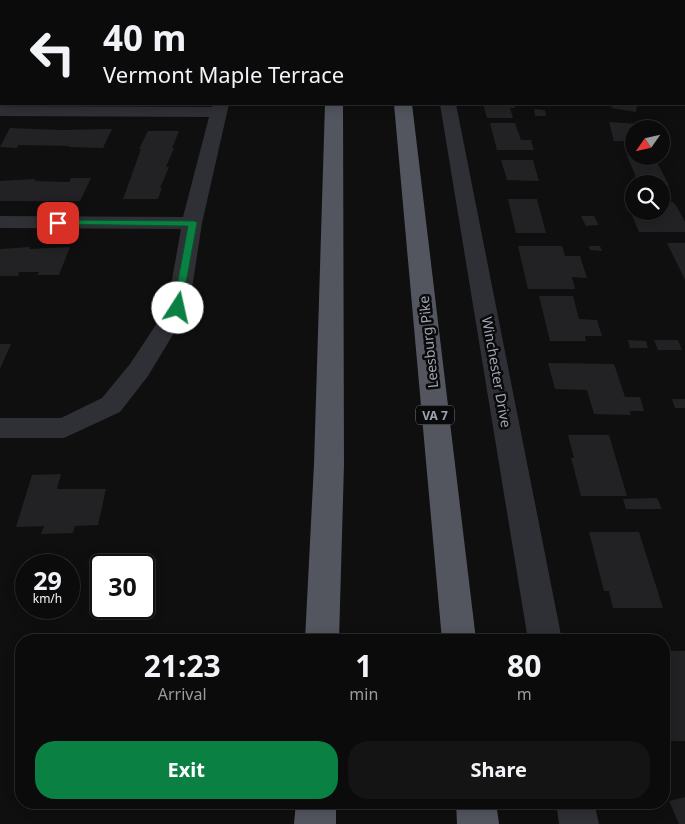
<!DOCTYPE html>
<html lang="en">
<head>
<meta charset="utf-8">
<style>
  :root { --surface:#0b0b0c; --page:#141415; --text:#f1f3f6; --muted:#9a9b9d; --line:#2b2b2d; --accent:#0b8043 }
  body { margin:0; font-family:"Noto Sans",sans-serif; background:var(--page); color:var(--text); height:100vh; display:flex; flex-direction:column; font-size:19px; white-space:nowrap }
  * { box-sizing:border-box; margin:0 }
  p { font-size:16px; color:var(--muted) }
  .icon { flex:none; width:28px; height:28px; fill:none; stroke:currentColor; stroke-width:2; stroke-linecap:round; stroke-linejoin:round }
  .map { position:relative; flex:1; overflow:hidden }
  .panel { position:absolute; left:15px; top:634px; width:655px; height:175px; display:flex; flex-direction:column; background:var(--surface); border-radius:20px; box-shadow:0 2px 12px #0003,0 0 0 1px var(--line) }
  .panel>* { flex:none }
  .top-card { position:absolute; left:0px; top:0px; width:685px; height:105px; box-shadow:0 2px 12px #0003,0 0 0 1px var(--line); background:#0b0b0c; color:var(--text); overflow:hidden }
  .needle { width:32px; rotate:236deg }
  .buttons { position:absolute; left:625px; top:120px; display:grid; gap:10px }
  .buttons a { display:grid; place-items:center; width:45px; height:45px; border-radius:50%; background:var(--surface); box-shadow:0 2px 12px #0003,0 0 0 1px var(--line); font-size:25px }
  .speed { position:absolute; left:15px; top:554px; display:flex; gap:10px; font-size:25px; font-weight:700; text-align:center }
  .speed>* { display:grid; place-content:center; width:65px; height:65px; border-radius:50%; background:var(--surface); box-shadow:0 2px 12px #0003,0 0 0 1px var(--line); line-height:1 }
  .speed small { font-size:12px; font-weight:400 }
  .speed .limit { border:2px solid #111; border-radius:8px; background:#fff; color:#111 }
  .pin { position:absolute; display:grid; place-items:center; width:42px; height:42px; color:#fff; margin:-21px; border-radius:10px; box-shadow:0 2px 8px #0006 }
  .me { position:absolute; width:55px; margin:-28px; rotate:10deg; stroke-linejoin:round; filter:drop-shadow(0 0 4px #0008) }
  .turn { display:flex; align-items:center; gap:18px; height:105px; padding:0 20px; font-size:22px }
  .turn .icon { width:65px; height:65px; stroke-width:2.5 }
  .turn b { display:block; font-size:35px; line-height:42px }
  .eta { display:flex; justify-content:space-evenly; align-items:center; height:85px; text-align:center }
  .eta b { font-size:30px; font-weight:700; line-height:35px }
  .button { display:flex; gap:10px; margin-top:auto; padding:10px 20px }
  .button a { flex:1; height:58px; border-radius:20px; background:var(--accent); color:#fff; font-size:20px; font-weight:700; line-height:58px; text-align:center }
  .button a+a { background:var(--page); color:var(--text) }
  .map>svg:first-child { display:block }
  .building { fill:#222224 }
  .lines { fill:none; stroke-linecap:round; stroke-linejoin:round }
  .minor { fill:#2f3035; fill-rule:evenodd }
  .trunk { fill:#53565e; fill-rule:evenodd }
  .route { fill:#0b8043; stroke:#07532c }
  .labels { text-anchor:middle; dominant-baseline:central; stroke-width:5; stroke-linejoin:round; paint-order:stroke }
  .shield { fill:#0a0a0b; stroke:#727680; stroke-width:1 }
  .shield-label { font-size:12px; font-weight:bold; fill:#9ea4b2 }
  .street-label { font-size:14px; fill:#9ea4b2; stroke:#0a0a0b }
</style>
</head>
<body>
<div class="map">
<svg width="685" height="824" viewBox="0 0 685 824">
  <rect width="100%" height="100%" fill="#0f0f10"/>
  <path class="building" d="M483 104H514L515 108H510L513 118H487Z
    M612 104H637L636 112 611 108Z
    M534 109 545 110 546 116H535Z
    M609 122 639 124 641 129H634V141H614Z
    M490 123H515L521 140H531L534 150H497Z
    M10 128 61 130 112 129 103 148 69 147 70 146 18 145 17 148 0 147Z
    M148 131H179L172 148H174L166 167H169L160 188H162L158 199H123L141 149H139Z
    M627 156 654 157 669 185 639 184Z
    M501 160H533L539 181 507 180Z
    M71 178H91L80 201H0V181L35 179V181L69 182Z
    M508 199H537L546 233H516Z
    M661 202H673L677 207 685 222V232H639L630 211H661Z
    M581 216H594L599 225 586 226Z
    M667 243H685V280Z
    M518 246H562L565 256H580L587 278 572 277 575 289H528Z
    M589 246H600L602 251 590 250Z
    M30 247 29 249 70 247 59 275H37L39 272H19L18 276H0V249Z
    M539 296H573L579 319 597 320 602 336H585L586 341H550Z
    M628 340 646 341 648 348H630Z
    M654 340H678L682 350H658Z
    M0 344H11L0 369Z
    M548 363 614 364 625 397H640L644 411H630L631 415 594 414 587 390 555 389Z
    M672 399H685V408H675Z
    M568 435H609L627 496H581L571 458H574Z
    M61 474 57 489H106L98 525 75 526 73 533 41 534 44 526 16 527 32 475Z
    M657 498 662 509H626L623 499Z
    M589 532H639L663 608H613L609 591H604Z
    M664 651H685V741H664Z
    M685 797V824H679L669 801Z"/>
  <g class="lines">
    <path class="minor" d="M66 0H80V1H66Z
      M239 0H253V1H239Z
      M421 0H435V1H421Z
      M0 7H1V15H0Z
      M213 104H229L202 223 189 308 148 376 120 412 64 438H0V418H61L102 398 130 364 167 308 181 229 0 228V216L183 217 209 117 0 116V106L212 107Z
      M440 104H456L562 640H528Z
      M556 802H594L599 824H559Z"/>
    <path class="trunk" d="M328 0H342V1H328Z
      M385 0H399L400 1H386Z
      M325 104H343L344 464 339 640H305L314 464Z
      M394 104H412L476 640H442Z
      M296 802H336V824H294Z
      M456 802H496L499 824H457Z"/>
  </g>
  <path class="route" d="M58 220 195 221 197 223 181 310 178 311 173 308 188 226 55 224 53 223Z"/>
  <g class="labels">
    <rect class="shield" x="416" y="405.5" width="38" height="19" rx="4"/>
    <g class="shield-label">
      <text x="435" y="415">VA 7</text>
    </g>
    <g class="street-label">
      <text transform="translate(428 342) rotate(-96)">Leesburg Pike</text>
      <text transform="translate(497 372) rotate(80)">Winchester Drive</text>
    </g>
  </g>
</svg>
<div class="buttons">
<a><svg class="needle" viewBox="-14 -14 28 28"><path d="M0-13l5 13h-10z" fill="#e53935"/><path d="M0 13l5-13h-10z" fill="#9a9b9d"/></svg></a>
<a><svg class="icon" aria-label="search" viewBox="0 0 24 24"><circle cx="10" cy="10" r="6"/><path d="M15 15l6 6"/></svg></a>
</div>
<div class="speed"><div>29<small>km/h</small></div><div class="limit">30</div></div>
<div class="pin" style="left:58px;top:223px;background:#d93025"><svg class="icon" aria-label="arrive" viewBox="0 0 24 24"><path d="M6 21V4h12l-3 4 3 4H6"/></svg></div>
<svg class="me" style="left:178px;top:308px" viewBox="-20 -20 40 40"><circle r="19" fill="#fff"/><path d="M0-13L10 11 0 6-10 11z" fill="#0b8043"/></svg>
<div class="top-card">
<div class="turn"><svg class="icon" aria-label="left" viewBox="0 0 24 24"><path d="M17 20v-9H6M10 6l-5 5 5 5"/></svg><div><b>40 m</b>Vermont Maple Terrace</div></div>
</div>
<section class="panel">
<div class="eta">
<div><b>21:23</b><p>Arrival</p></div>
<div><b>1</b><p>min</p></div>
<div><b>80</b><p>m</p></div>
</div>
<div class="button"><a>Exit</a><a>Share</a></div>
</section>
</div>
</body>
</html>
